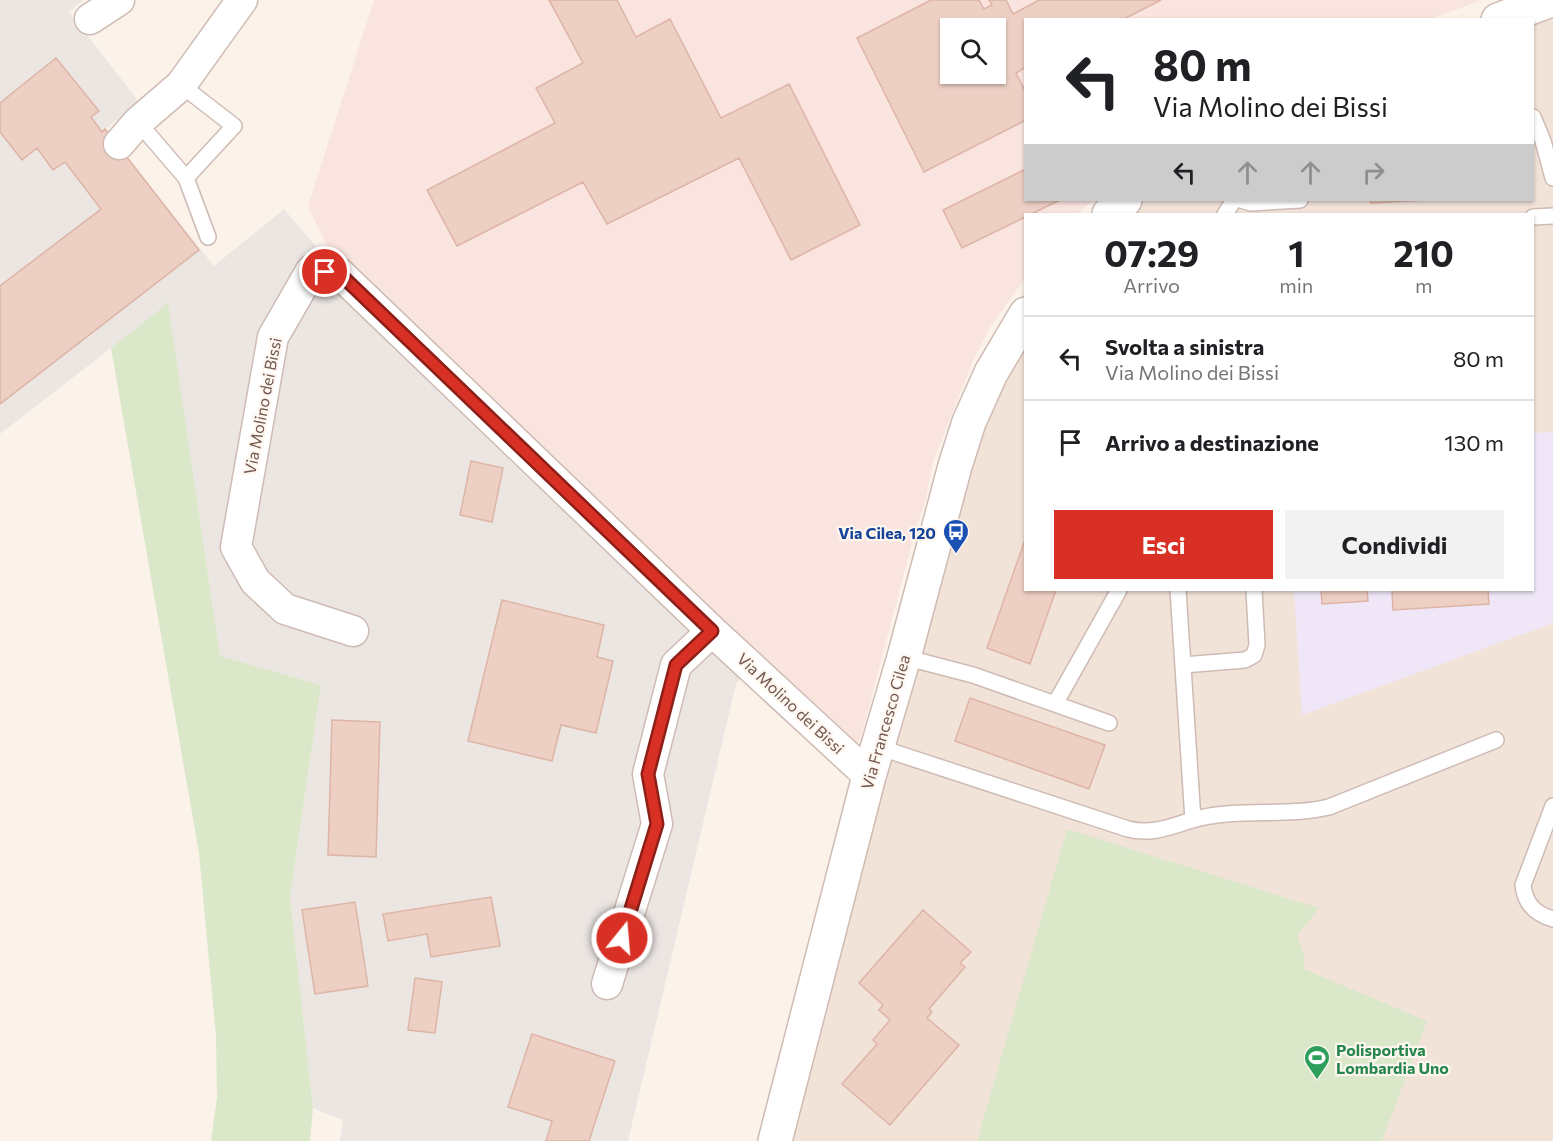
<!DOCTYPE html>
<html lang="it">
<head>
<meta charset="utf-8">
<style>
  :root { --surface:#fff; --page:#f2f2f2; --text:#202124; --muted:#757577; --line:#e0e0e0; --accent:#d93025 }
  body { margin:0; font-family:Commissioner,sans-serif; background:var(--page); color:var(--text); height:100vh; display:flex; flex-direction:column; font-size:22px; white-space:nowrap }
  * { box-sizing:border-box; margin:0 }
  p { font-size:20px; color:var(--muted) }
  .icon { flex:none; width:33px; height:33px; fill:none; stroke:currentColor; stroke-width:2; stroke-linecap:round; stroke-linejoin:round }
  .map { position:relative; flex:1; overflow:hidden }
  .drawer { position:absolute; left:1024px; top:213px; width:510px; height:378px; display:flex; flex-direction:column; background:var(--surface); border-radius:0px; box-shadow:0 2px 4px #0004 }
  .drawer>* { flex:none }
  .hud { position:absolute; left:1024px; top:18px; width:510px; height:183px; border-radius:0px; box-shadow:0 2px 4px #0004; background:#fff; color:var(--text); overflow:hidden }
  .tools { position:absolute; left:940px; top:18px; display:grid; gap:12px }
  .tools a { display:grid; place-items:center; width:66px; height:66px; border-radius:0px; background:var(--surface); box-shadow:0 2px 4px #0004; font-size:30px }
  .pin { position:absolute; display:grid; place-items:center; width:51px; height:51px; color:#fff; margin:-26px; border:3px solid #fff; border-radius:50%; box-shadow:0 2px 6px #0007 }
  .me { position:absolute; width:66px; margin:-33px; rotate:17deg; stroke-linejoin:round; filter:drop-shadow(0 0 4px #0008) }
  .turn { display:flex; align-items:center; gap:21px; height:126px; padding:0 30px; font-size:27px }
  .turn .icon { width:78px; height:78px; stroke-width:2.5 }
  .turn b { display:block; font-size:42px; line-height:51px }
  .lanes { display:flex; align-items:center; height:57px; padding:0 30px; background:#0003; justify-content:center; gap:30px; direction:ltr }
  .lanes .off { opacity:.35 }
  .eta { display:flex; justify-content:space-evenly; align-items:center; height:102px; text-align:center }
  .eta b { font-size:36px; font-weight:700; line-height:42px }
  .action { display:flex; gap:12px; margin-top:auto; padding:12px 30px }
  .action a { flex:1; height:69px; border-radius:0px; background:var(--accent); color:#fff; font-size:24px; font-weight:700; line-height:69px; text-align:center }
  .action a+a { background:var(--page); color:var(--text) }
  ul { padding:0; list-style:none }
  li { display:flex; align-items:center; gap:18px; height:84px; padding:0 30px; border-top:2px solid var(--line) }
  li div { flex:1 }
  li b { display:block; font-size:22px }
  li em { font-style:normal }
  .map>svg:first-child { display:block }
  .residential { fill:#f2e3d9 }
  .commercial { fill:#fae4df; fill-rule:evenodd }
  .industrial { fill:#ece6e3 }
  .education { fill:#efe7f7 }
  .green { fill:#dae7c9 }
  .building { fill:#edcfc4; stroke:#deb4a6; stroke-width:1.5; fill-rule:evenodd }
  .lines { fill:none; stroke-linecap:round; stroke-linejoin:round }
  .lane-casing { stroke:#cebbb4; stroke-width:18 }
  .street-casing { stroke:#cebbb4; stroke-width:33 }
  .secondary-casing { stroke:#d0bbb2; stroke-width:36 }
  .lane { stroke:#fff; stroke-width:15 }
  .street { stroke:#fff; stroke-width:30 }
  .secondary { stroke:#fff; stroke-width:33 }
  .route-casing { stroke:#8d1f18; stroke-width:15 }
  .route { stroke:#d93025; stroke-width:10 }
  .labels { text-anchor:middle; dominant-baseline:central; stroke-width:4.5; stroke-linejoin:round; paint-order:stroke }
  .street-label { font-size:16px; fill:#735750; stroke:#fdf7f0 }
  .transit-label { font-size:16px; font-weight:bold; fill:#164399; stroke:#fdf7f0; text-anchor:end }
  .leisure-label { font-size:16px; font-weight:bold; fill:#27864d; stroke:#fdf7f0; text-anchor:start }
</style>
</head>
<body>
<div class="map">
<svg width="1553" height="1141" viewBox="0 0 1553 1141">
  <rect width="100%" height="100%" fill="#fbf2ea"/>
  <path class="residential" d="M1553 1V1141H790L958 467 1026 318V590H1533V214H1111L1126 200H1533V20Z"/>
  <path class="commercial" d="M374 0H1482L1428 20H1026V200H1093L1078 214H1026V277L989 329 974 358 933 462 925 502 914 535 862 733 853 757 338 269 308 206ZM951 28H996V74H951Z"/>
  <path class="industrial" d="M0 0H83L69 12 140 103 105 129 214 266 284 209 339 273 751 666 736 684 628 1141H340L343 1120 313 1108 290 897 321 685 220 656 168 304 0 434Z"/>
  <path class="education" d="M1553 432V623L1302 715 1294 590H1533V433Z"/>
  <path class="green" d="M168 303 220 656 321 685 290 897 313 1108 310 1141H211L217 1097 216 1036 199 853 111 348Z
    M1067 829 1319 908 1297 936 1305 958 1304 969 1427 1021 1382 1141H977Z"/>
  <path class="building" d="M549 0H617L636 37 670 19 721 118 789 84 860 225 791 260 739 158 607 224 583 182 457 246 427 190 555 123 536 88 583 63Z
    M931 0H979L984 9 992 5 989 0H1006L1013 14 1039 0H1161L1122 20H1026V67L1016 73 1026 93V120L924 172 857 38ZM951 28H996V74H951Z
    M56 58 99 111 91 117 102 132 105 129 199 250 0 404V286L101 209 65 162 53 170 37 148 22 160 0 132V103Z
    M1026 169V200H1060L962 248 943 210Z
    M1371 200H1428L1371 203Z
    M471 461 503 468 492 522 460 515Z
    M1026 537V590H1056L1030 664 987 648Z
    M1321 590H1367L1368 601 1322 604Z
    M1392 590H1488L1489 604 1393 610Z
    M502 600 604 625 597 657 613 661 596 733 561 725 552 761 468 741Z
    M970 698 1105 745 1089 789 955 741Z
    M332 720 380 722 376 857 328 855Z
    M491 897 500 946 431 957 427 934 388 941 383 914Z
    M355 902 368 986 315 994 302 910Z
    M923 910 971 952 960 963 965 967 929 1009 932 1012 927 1018 959 1045 890 1125 842 1084 877 1044 873 1040 890 1020 879 1010 883 1005 859 983Z
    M415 978 442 982 435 1033 408 1030Z
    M532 1034 615 1061 589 1141H546L552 1121 508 1107Z"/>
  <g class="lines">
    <defs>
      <path id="lane" d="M181 85 234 126 186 178
        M1533 117 1543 141 1553 178
        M138 122 186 178 208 237
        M1241 200 1251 203 1300 200
        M1225 214 1234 200
        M1533 217 1553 216
        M1178 590 1193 820
        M904 657 973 675 1109 723
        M1183 665 1245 660 1254 655 1257 645 1254 590
        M1055 704 1119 590
        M878 747 1128 829C1155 836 1175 824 1200 818 1242 808 1287 817 1329 807L1496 740
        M1553 806 1523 885C1525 904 1535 914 1553 919"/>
      <path id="street" d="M90 19 119 0
        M119 144 138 122 181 85 242 0
        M353 631 285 609 255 581 236 547 273 337 311 271 339 273 712 631 869 776
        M607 984 657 824 648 774 676 665 712 631"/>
      <path id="secondary" d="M1498 20 1551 0
        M1109 214 1125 200
        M775 1141 869 776 904 657 955 466 969 422 991 373 1026 314"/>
    </defs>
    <use href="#lane" class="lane-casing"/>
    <use href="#street" class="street-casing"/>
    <use href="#secondary" class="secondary-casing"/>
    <use href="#lane" class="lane"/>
    <use href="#street" class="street"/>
    <use href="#secondary" class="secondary"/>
  </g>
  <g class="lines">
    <defs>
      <path id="route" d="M325 272 339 273 712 631 676 665 648 774 657 824 622 938"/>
    </defs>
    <use href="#route" class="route-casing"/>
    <use href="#route" class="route"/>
  </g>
  <defs>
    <symbol id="bus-pin" viewBox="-11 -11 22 30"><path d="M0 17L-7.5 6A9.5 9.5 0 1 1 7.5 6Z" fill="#1a4fb4" stroke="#fdf7f0"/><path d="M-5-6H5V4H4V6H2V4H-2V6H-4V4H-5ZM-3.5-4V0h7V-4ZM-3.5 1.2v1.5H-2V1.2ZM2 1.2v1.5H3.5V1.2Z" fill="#fff"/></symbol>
    <symbol id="stadium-pin" viewBox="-11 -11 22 30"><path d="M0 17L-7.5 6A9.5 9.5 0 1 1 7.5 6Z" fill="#2e9e5b" stroke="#fdf7f0"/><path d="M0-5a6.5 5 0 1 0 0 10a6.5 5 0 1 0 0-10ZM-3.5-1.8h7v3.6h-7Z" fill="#fff"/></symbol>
  </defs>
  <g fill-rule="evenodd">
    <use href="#bus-pin" x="941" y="517" width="30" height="40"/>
    <use href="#stadium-pin" x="1302" y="1043" width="30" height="40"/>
  </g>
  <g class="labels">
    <g class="street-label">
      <text transform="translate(262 406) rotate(-79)">Via Molino dei Bissi</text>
      <text transform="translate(791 703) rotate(43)">Via Molino dei Bissi</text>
      <text transform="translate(885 722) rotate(-74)">Via Francesco Cilea</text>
    </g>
    <g class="transit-label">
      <text x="936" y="532">Via Cilea, 120</text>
    </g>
    <g class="leisure-label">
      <text x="1336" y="1049">Polisportiva<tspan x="1336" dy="18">Lombardia Uno</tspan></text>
    </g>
  </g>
</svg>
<div class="tools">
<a><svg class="icon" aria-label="search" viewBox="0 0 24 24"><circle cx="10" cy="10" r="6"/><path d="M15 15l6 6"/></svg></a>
</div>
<div class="pin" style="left:325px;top:272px;background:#d93025"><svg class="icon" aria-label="arrive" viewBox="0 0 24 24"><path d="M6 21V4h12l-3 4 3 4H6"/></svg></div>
<svg class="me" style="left:622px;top:938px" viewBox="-20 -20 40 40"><circle r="17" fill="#d93025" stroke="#fff" stroke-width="3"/><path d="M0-11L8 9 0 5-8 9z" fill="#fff"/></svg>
<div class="hud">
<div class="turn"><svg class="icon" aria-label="left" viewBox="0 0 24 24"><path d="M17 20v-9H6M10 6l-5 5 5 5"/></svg><div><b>80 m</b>Via Molino dei Bissi</div></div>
<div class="lanes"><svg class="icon" aria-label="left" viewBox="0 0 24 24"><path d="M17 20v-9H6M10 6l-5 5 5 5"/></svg><svg class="icon off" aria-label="ahead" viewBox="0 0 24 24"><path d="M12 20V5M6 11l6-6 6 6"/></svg><svg class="icon off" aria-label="ahead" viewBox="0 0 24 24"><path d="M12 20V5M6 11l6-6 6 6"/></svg><svg class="icon off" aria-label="right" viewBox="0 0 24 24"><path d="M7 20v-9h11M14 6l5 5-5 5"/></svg></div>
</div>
<section class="drawer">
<div class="eta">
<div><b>07:29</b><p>Arrivo</p></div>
<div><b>1</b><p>min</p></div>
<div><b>210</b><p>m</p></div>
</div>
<ul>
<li><svg class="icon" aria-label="left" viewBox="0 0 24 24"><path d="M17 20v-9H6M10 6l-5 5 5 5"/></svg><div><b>Svolta a sinistra</b><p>Via Molino dei Bissi</p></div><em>80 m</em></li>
<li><svg class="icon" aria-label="arrive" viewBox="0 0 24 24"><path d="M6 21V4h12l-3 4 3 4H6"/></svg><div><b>Arrivo a destinazione</b></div><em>130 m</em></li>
</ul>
<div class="action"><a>Esci</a><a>Condividi</a></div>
</section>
</div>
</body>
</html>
